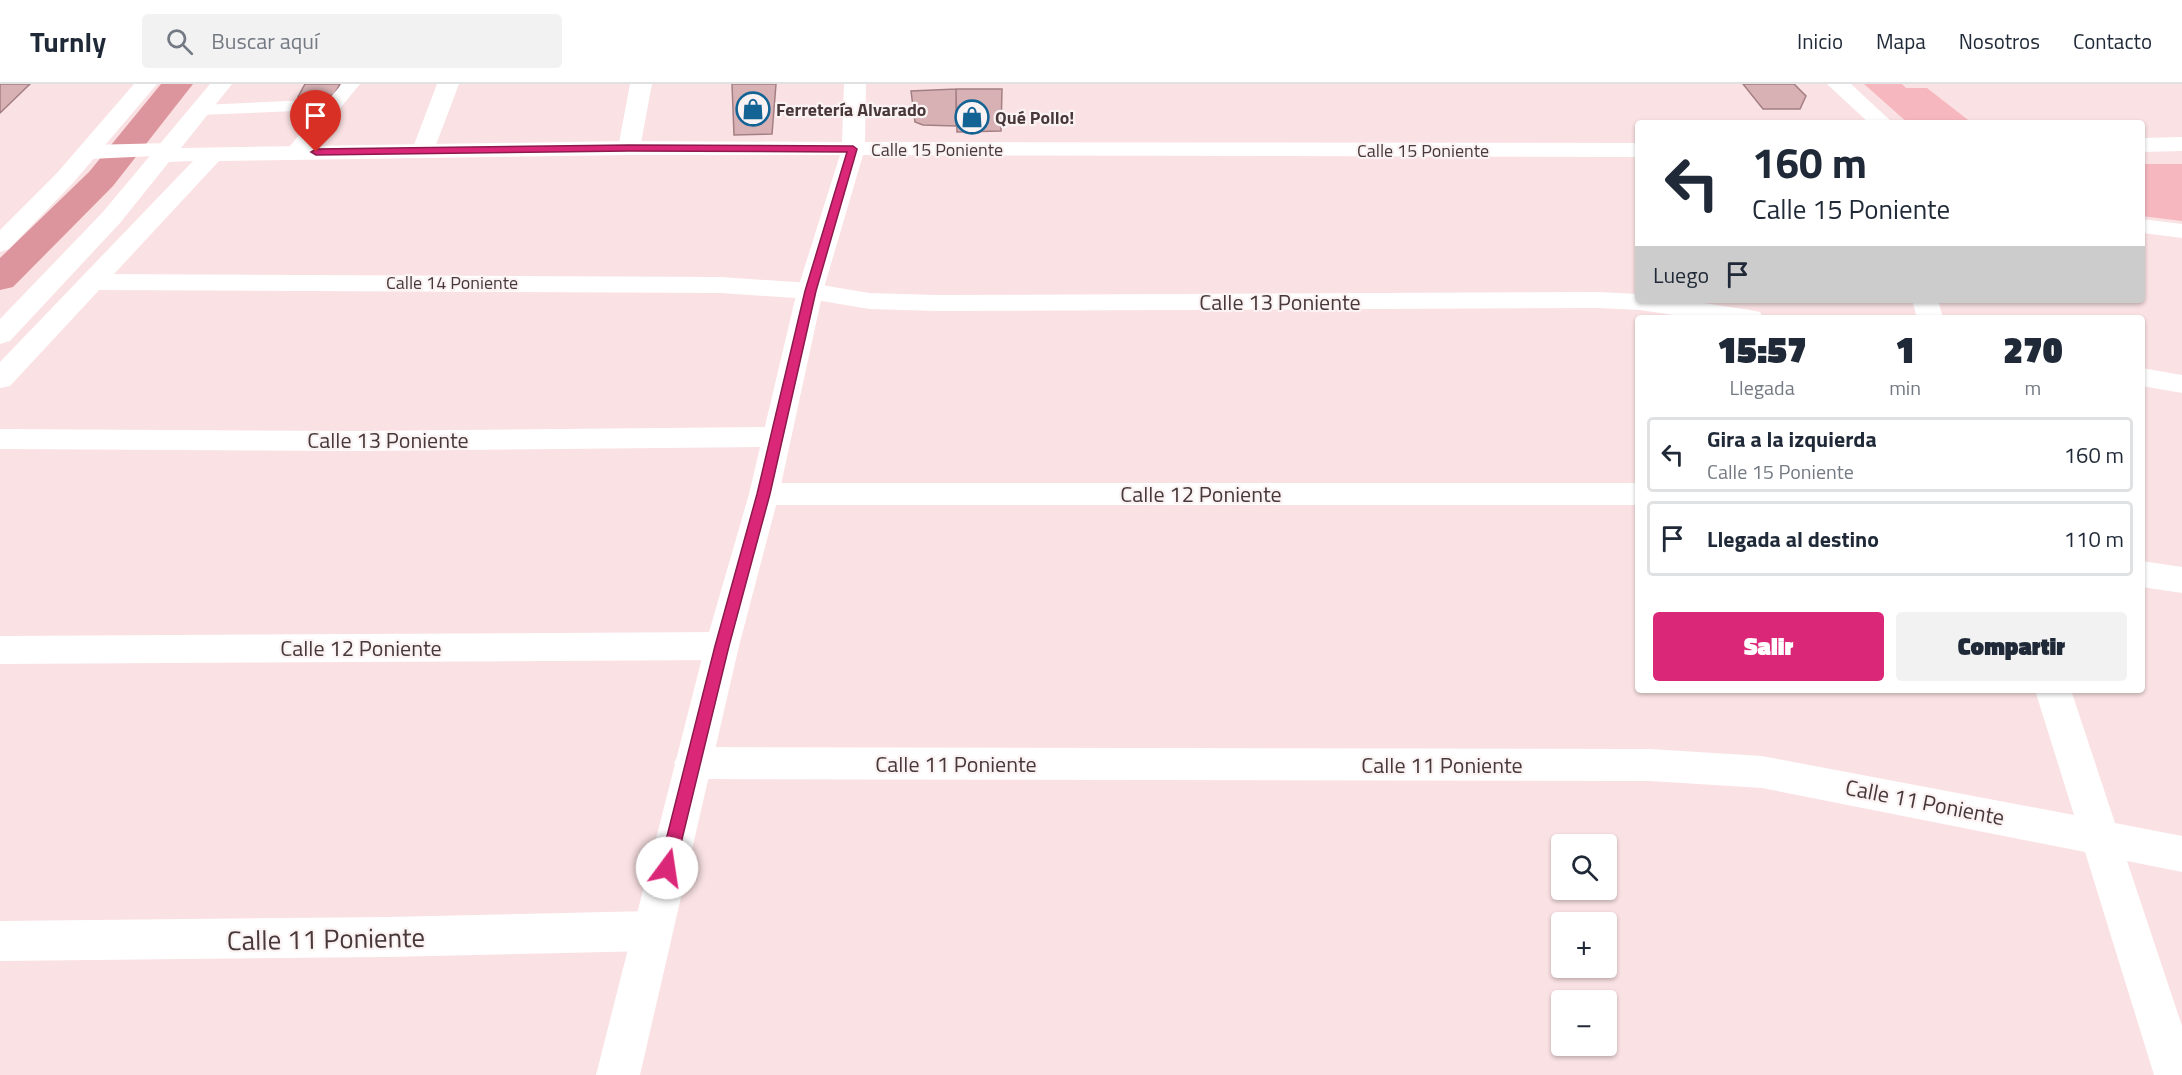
<!DOCTYPE html>
<html lang="es">
<head>
<meta charset="utf-8">
<style>
  :root { --surface:#fff; --page:#f2f2f3; --text:#1f2937; --muted:#747a83; --line:#e0e1e3; --accent:#db2777 }
  body { margin:0; font-family:"Titillium Web",sans-serif; background:var(--page); color:var(--text); height:100vh; display:flex; flex-direction:column; font-size:22px; white-space:nowrap }
  * { box-sizing:border-box; margin:0 }
  p { font-size:20px; color:var(--muted) }
  .icon { flex:none; width:33px; height:33px; fill:none; stroke:currentColor; stroke-width:2; stroke-linecap:round; stroke-linejoin:round }
  .map { position:relative; flex:1; overflow:hidden }
  .side { position:absolute; left:1635px; top:231px; width:510px; height:378px; display:flex; flex-direction:column; background:var(--surface); border-radius:6px; box-shadow:0 2px 4px #0004 }
  .side>* { flex:none }
  .guide { position:absolute; left:1635px; top:36px; width:510px; height:183px; border-radius:6px; box-shadow:0 2px 4px #0004; background:#fff; color:var(--text); overflow:hidden }
  .buttons { position:absolute; left:1551px; top:750px; display:grid; gap:12px }
  .buttons a { display:grid; place-items:center; width:66px; height:66px; border-radius:6px; background:var(--surface); box-shadow:0 2px 4px #0004; font-size:30px }
  .pin { position:absolute; display:grid; place-items:center; width:51px; height:51px; color:#fff; margin:-62px -26px; border-radius:50% 50% 50% 0; rotate:-45deg; box-shadow:0 0 6px #0007 }
  .pin .icon { rotate:45deg }
  .me { position:absolute; width:66px; margin:-33px; rotate:14deg; stroke-linejoin:round; filter:drop-shadow(0 0 4px #0008) }
  .turn { display:flex; align-items:center; gap:21px; height:126px; padding:0 18px; font-size:27px }
  .turn .icon { width:78px; height:78px; stroke-width:2.5 }
  .turn b { display:block; font-size:42px; line-height:51px }
  .then { display:flex; align-items:center; height:57px; padding:0 18px; background:#0003; gap:12px; font-size:22px }
  .eta { display:flex; justify-content:space-evenly; align-items:center; height:102px; text-align:center }
  .eta b { font-size:36px; font-weight:800; line-height:42px }
  .action { display:flex; gap:12px; margin-top:auto; padding:12px 18px }
  .action a { flex:1; height:69px; border-radius:6px; background:var(--accent); color:#fff; font-size:24px; font-weight:800; line-height:69px; text-align:center }
  .action a+a { background:var(--page); color:var(--text) }
  ul { padding:0; list-style:none }
  li { display:flex; align-items:center; gap:18px; height:75px; margin:0 12px 9px; padding:0 6px; border:3px solid var(--line); border-radius:6px }
  li div { flex:1 }
  li b { display:block; font-size:22px }
  li em { font-style:normal }
  header { display:flex; align-items:center; gap:36px; box-sizing:border-box; height:84px; padding:0 30px; background:var(--surface); border-bottom:2px solid var(--line) }
  header strong { font-size:28px }
  nav { display:flex; gap:33px; margin-inline-start:auto; font-size:21px }
  .search { width:420px; height:54px; background:var(--page); display:flex; align-items:center; gap:15px; box-sizing:border-box; padding:0 21px; border-radius:6px; color:var(--muted); font-size:22px }
  .map>svg:first-child { display:block }
  .green { fill:#f7b7be }
  .lines { fill:none; stroke-linecap:round; stroke-linejoin:round }
  .canal { fill:#dd959d; fill-rule:evenodd }
  .building { fill:#d8b1b5; stroke:#a37f83; stroke-width:1.5 }
  .lane { fill:#fff; fill-rule:evenodd }
  .street { fill:#fff; fill-rule:evenodd }
  .secondary { fill:#fff; fill-rule:evenodd }
  .route { fill:#db2777; stroke:#8e194d; stroke-width:1.5 }
  .labels { text-anchor:middle; dominant-baseline:central; stroke-width:4.5; stroke-linejoin:round; paint-order:stroke }
  .far-poi-label { font-size:18px; font-weight:bold; fill:#483839; stroke:#fbf3f3; text-anchor:start }
  .far-street-label { font-size:18px; fill:#483839; stroke:#fbf3f3 }
  .street-label { font-size:22px; fill:#483839; stroke:#fbf3f3 }
  .near-street-label { font-size:27px; fill:#483839; stroke:#fbf3f3 }
</style>
</head>
<body>
<header>
<strong>Turnly</strong>
<div class="search"><svg class="icon" aria-label="search" viewBox="0 0 24 24"><circle cx="10" cy="10" r="6"/><path d="M15 15l6 6"/></svg>Buscar aquí</div>
<nav><a>Inicio</a><a>Mapa</a><a>Nosotros</a><a>Contacto</a></nav>
</header>
<div class="map">
<svg width="2182" height="991" viewBox="0 0 2182 991">
  <rect width="100%" height="100%" fill="#fae1e3"/>
  <path class="green" d="M1864 0H1902L1906 4H1927L1972 39H1908Z
    M2142 80H2182V137L2142 132Z"/>
  <g class="lines">
    <path class="canal" d="M161 0H193L113 102 13 203 0 206V174L89 88Z"/>
  </g>
  <path class="building" d="M0 0H30L0 29Z
    M305 0H340L334 11 298 13Z
    M732 0H776L772 50 734 51Z
    M1743 0H1794L1806 12 1800 25H1763Z
    M956 5V42L923 41 915 38 911 7Z
    M956 5H1002L1001 47 957 48Z"/>
  <g class="lines">
    <path class="lane" d="M342 0H360L301 72H287L285 68 320 26 201 31 195 30 192 26 195 22 201 21 329 15Z"/>
    <path class="street" d="M437 0H459L434 66 431 71 423 73 415 71 412 66Z
      M630 0H652L640 64 637 69 629 71 621 69 618 64Z
      M1827 0H1851L1893 39H1869Z
      M169 59 177 61 180 66 177 71 89 75 81 73 78 68 81 63 89 61Z
      M2142 135 2182 140V154L2142 149Z
      M93 190 721 193 810 199 869 209 937 211 1598 208 1638 210V216H1683L1750 226 1760 228 1763 234H1693L1640 226 1598 224 937 227 869 225 810 215 721 209 93 206 84 204 80 198 84 192Z
      M1912 216H1938L1943 234H1917Z
      M2142 284 2182 291V309L2142 302Z
      M776 343 786 346 791 353 786 360 776 363 358 367 0 365V345L358 347Z
      M764 399H1638V421H764L753 418 749 410 753 402Z
      M2142 477 2182 483V509L2142 503Z
      M722 548 734 552 739 562 734 572 722 576 0 580V552Z
      M2035 606H2071L2115 739 2182 752V788L2127 777 2182 942V991H2154L2085 768 1762 704 1650 697 693 695 680 690 674 679 680 668 693 663 1650 665 1762 672 2074 731Z
      M651 827 666 833 672 847 666 861 651 867 387 873 0 877V837L387 833Z"/>
    <path class="secondary" d="M134 0H157L73 99 9 165 0 168V146L57 89Z
      M210 0H232L181 64 629 57 842 58 844 0H866L865 58 1638 59V73L863 71 823 207 779 410 739 562 640 991H596L705 562 749 410 797 207 840 71H629L219 77 10 302 0 304V278L193 77 169 78 120 139 10 257 0 260V235L102 129Z
      M2182 53V67L2142 68V54Z"/>
  </g>
  <path class="route" d="M629 61 853 62 857 65 816 207 770 410 729 562 675 784 673 789 667 792 661 789 659 784 715 562 757 410 805 207 847 68 629 67 316 71 311 68 316 65Z"/>
  <defs>
    <symbol id="shop-ring" viewBox="-11 -11 22 22"><circle r="9.5" fill="#fbf3f3" stroke="#136395" stroke-width="1.5"/><path d="M-5-2.5h2.3a2.7 3.5 0 0 1 5.4 0H5L5.5 6h-11ZM-1.5-2.5h3a1.5 2.3 0 0 0-3 0Z" fill="#136395"/></symbol>
  </defs>
  <g fill-rule="evenodd">
    <use href="#shop-ring" x="734" y="6" width="38" height="38"/>
    <use href="#shop-ring" x="953" y="14" width="38" height="38"/>
  </g>
  <g class="labels">
    <g class="far-poi-label">
      <text x="776" y="25">Ferretería Alvarado</text>
      <text x="995" y="33">Qué Pollo!</text>
    </g>
    <g class="far-street-label">
      <text x="937" y="65">Calle 15 Poniente</text>
      <text x="1423" y="66">Calle 15 Poniente</text>
      <text x="452" y="198">Calle 14 Poniente</text>
    </g>
    <g class="street-label">
      <text x="1280" y="218">Calle 13 Poniente</text>
      <text x="388" y="356">Calle 13 Poniente</text>
      <text x="1201" y="410">Calle 12 Poniente</text>
      <text x="361" y="564">Calle 12 Poniente</text>
      <text x="956" y="680">Calle 11 Poniente</text>
      <text x="1442" y="681">Calle 11 Poniente</text>
      <text transform="translate(1925 718) rotate(11)">Calle 11 Poniente</text>
    </g>
    <g class="near-street-label">
      <text transform="translate(326 854) rotate(-1)">Calle 11 Poniente</text>
    </g>
  </g>
</svg>
<div class="buttons">
<a><svg class="icon" aria-label="search" viewBox="0 0 24 24"><circle cx="10" cy="10" r="6"/><path d="M15 15l6 6"/></svg></a>
<a>+</a>
<a>−</a>
</div>
<div class="pin" style="left:316px;top:68px;background:#d93025"><svg class="icon" aria-label="arrive" viewBox="0 0 24 24"><path d="M6 21V4h12l-3 4 3 4H6"/></svg></div>
<svg class="me" style="left:667px;top:784px" viewBox="-20 -20 40 40"><circle r="19" fill="#fff"/><path d="M0-13L10 11 0 6-10 11z" fill="#db2777"/></svg>
<div class="guide">
<div class="turn"><svg class="icon" aria-label="left" viewBox="0 0 24 24"><path d="M17 20v-9H6M10 6l-5 5 5 5"/></svg><div><b>160 m</b>Calle 15 Poniente</div></div>
<div class="then">Luego<svg class="icon" aria-label="arrive" viewBox="0 0 24 24"><path d="M6 21V4h12l-3 4 3 4H6"/></svg></div>
</div>
<section class="side">
<div class="eta">
<div><b>15:57</b><p>Llegada</p></div>
<div><b>1</b><p>min</p></div>
<div><b>270</b><p>m</p></div>
</div>
<ul>
<li><svg class="icon" aria-label="left" viewBox="0 0 24 24"><path d="M17 20v-9H6M10 6l-5 5 5 5"/></svg><div><b>Gira a la izquierda</b><p>Calle 15 Poniente</p></div><em>160 m</em></li>
<li><svg class="icon" aria-label="arrive" viewBox="0 0 24 24"><path d="M6 21V4h12l-3 4 3 4H6"/></svg><div><b>Llegada al destino</b></div><em>110 m</em></li>
</ul>
<div class="action"><a>Salir</a><a>Compartir</a></div>
</section>
</div>
</body>
</html>
